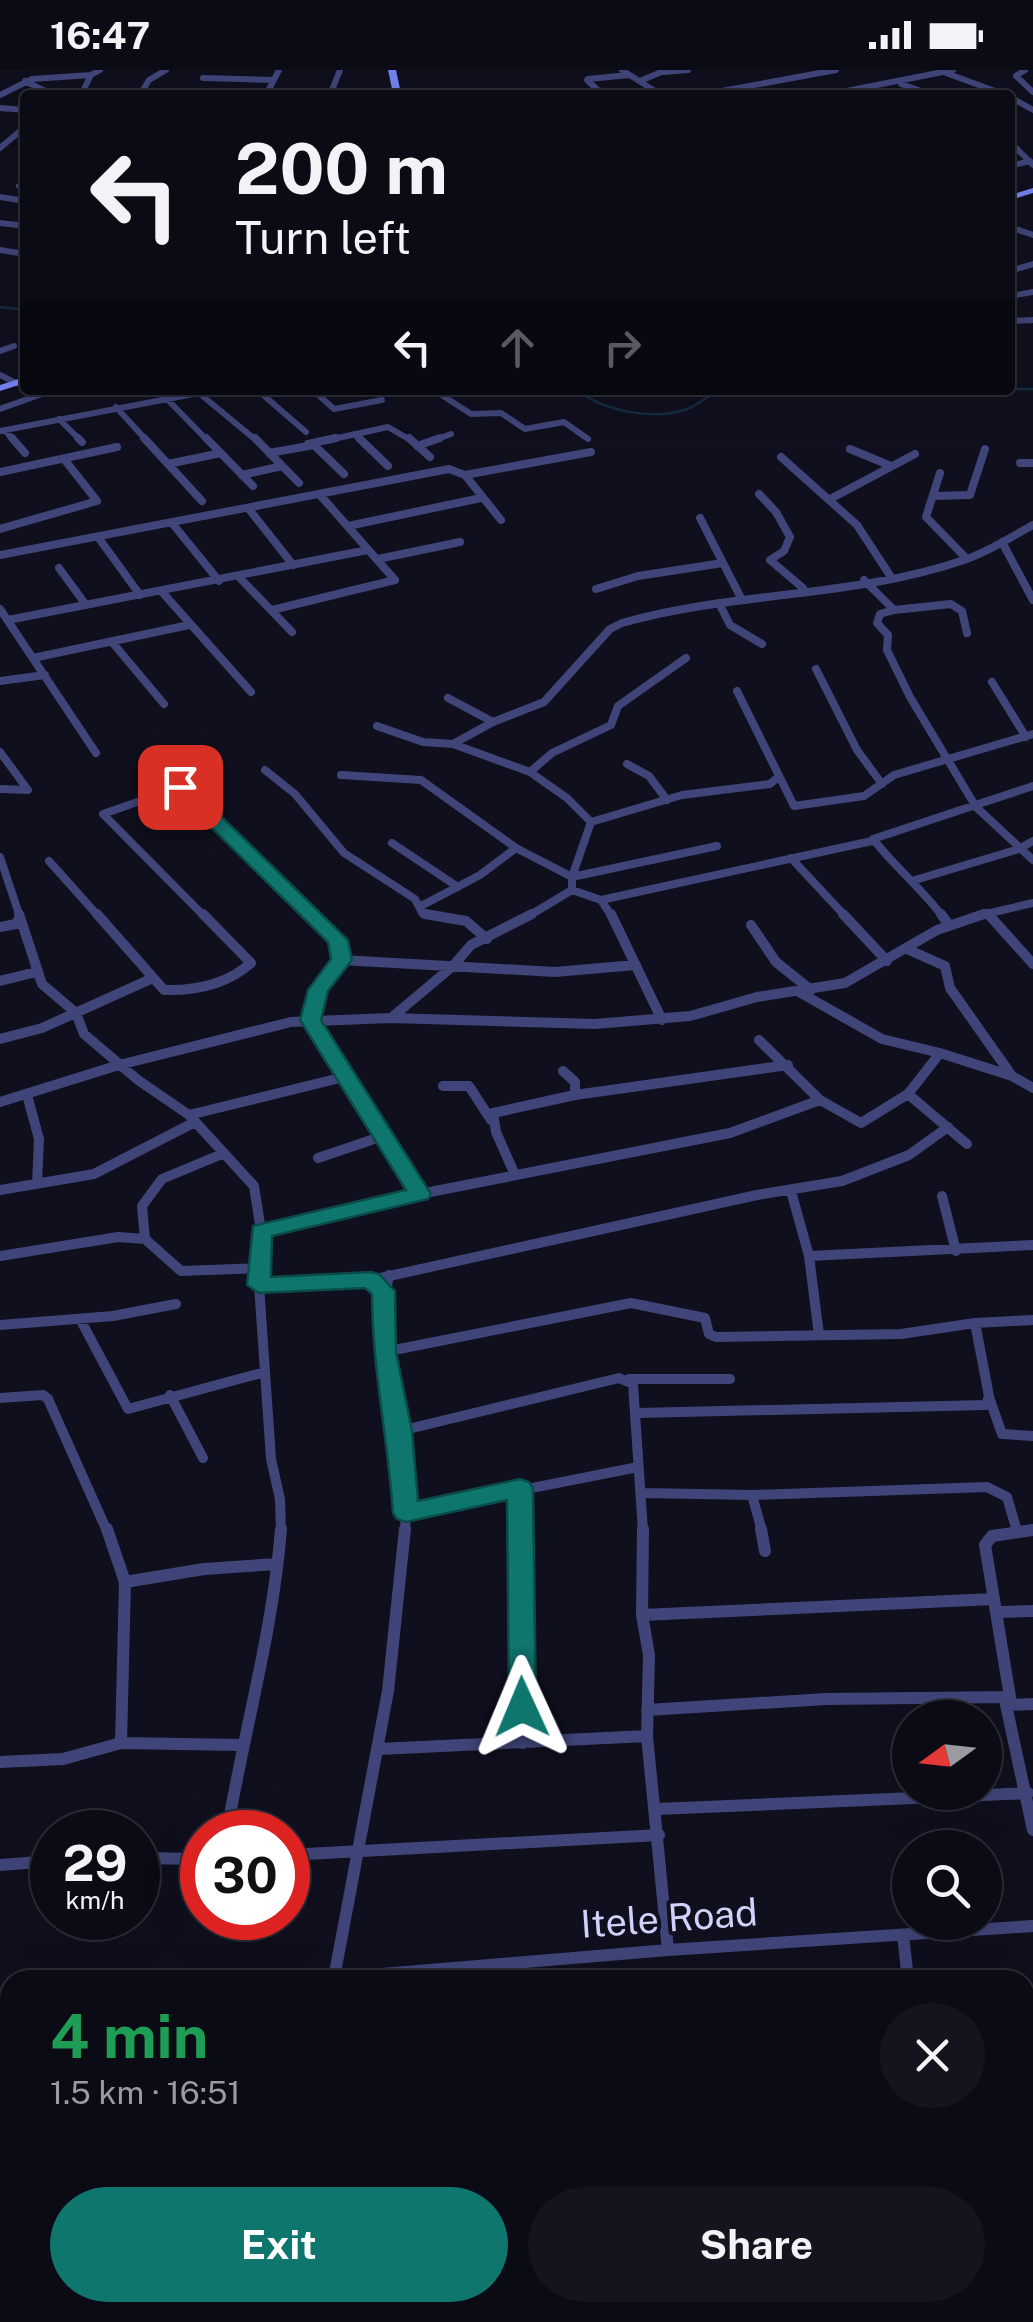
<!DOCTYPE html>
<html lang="en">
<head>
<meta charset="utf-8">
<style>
  :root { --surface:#0b0b16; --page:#14141f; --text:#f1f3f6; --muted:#9a9ba1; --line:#2b2b35; --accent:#0f766e }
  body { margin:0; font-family:"Public Sans",sans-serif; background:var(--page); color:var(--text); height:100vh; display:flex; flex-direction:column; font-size:38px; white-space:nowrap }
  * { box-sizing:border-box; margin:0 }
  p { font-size:32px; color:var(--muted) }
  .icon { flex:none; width:55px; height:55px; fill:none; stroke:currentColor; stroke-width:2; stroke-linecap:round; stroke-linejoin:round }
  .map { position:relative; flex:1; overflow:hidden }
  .drawer { position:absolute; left:0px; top:1900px; width:1035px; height:352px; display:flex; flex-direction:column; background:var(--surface); border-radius:30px 30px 0 0; box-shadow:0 10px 40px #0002,0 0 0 2px var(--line) }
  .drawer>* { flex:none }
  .guide { position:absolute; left:20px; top:20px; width:995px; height:305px; border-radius:10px; box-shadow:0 10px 40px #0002,0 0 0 2px var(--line); background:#0b0b16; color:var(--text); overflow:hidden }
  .needle { width:65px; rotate:255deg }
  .tools { position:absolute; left:892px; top:1630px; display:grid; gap:20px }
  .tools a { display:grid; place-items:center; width:110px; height:110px; border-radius:50%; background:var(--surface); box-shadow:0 10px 40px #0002,0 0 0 2px var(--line); font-size:50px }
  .speed { position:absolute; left:30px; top:1740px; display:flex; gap:20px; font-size:50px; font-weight:700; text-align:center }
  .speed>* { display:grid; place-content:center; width:130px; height:130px; border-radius:50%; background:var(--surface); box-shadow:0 10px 40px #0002,0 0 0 2px var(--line); line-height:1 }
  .speed small { font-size:25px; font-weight:400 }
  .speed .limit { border:15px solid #d22; background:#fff; color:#111 }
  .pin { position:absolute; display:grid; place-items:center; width:85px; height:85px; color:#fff; margin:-42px; border-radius:20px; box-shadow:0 5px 15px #0006 }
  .me { position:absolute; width:110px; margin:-55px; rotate:359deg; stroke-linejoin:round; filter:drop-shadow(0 0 8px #0008) }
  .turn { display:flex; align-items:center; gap:35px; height:210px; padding:0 50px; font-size:45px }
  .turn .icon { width:130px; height:130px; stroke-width:2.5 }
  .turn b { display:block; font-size:70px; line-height:85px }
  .lanes { display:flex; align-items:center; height:95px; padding:0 50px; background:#0003; justify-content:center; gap:50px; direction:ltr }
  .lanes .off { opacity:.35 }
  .round { display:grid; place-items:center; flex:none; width:105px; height:105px; border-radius:52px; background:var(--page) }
  .summary { display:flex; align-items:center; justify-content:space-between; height:170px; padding:0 50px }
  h1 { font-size:60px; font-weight:700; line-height:75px; color:#1e9e55 }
  .action { display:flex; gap:20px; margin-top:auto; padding:20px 50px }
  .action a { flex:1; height:115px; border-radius:60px; background:var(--accent); color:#fff; font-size:40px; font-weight:700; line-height:115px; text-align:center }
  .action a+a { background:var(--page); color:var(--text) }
  .status { display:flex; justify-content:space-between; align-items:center; height:70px; padding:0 50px; background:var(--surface); direction:ltr }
  .status svg { height:28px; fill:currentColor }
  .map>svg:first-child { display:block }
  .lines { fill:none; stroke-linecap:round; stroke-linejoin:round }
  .stream { stroke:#142d42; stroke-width:2.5 }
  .street-far3 { stroke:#3f4578; stroke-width:6 }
  .street-far2 { stroke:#3f4578; stroke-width:8 }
  .street-far1 { stroke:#3f4578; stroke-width:10 }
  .street { stroke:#3f4578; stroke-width:12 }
  .secondary { fill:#7382ef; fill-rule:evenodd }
  .route { fill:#0f766e; stroke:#0a4d48; stroke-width:2.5 }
  .labels { text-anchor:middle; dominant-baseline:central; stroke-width:8; stroke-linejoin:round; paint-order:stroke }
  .near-street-label { font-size:38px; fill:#d1d2fa; stroke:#0f0f1e }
</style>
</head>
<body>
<div class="status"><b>16:47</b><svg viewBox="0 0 49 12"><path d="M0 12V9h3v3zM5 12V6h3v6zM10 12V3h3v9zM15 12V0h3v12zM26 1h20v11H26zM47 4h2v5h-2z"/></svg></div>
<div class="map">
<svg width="1033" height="2252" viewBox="0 0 1033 2252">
  <rect width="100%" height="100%" fill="#0f0f1e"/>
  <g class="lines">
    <path class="stream" d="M0 237 25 240
      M1010 319H1033
      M577 320C603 341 655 351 687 339 700 334 709 324 723 320"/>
    <path class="street-far3" d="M622 0 661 25
      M1025 0 1016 6 1033 22
      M664 2 688 0
      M946 3 1006 25
      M203 8 274 10
      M588 9 629 5
      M587 10 603 25
      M25 11 47 22
      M640 11 666 0
      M901 14 933 25
      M535 23 547 25
      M0 25 32 9 91 5
      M81 25 91 5 100 0
      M140 25 149 10 166 0
      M266 25 279 0
      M330 25 340 0
      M700 25 836 0
      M826 25 953 0
      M1010 27 1033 40
      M0 38 25 40
      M1010 72 1033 95
      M0 78 19 62
      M1010 96 1030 91
      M25 111 19 116 25 117
      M0 127 25 131
      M0 153 25 156
      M1010 157 1033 165
      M0 180 25 184
      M1010 201 1033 194
      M1010 226 1033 222
      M1010 251 1033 250
      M0 281 14 276
      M0 305 16 313
      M313 320 334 339 382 330
      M434 320 471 344 501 343 525 359 564 352 588 369
      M262 324 306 362
      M262 324 283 320
      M166 328 208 371
      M116 337 147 371
      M0 339 53 320
      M59 349 81 371
      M5 360 14 371
      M0 361 199 323 257 371
      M355 364 362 371
      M324 371 388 357 412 371
      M432 371 451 364"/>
    <path class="street-far2" d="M12 368 25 383
      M78 368 82 372
      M144 368 202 431
      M206 368 253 416
      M255 368 299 413
      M359 368 388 396
      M409 368 430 387
      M308 374 336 368
      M417 376 440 368
      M850 379 891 396
      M269 383 314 375 344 404
      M781 387 857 455 891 507
      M1020 393H1033
      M168 394 221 383
      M0 402 117 377
      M940 403 926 447 967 489
      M242 405 282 396
      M465 405 591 382
      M759 424 776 442 790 467 784 481 770 490 803 518
      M933 426 970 425 985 379
      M832 428 915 384
      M249 439 293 495
      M700 448 741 528
      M172 453 219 511
      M348 456 481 428
      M0 459 97 431 64 389
      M98 467 140 525
      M1002 472 1033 530
      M0 485 449 399 465 405 501 450
      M378 489 460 472
      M59 498 86 535
      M239 507 292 562
      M864 510 894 540 951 534 962 541 967 563
      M596 519 638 506 723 493
      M162 522 251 622
      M719 533 730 555 762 574
      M0 539 96 683
      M272 540 395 510 320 425
      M894 540 880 544 877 553 888 565 887 580 910 627 976 737 1033 790
      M8 550 368 480
      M112 572 164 634
      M33 588 189 555
      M816 599 857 680 882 714
      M0 611 45 605
      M992 612 1026 667
      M737 621 794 736 864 726 894 705 1033 664
      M448 628 493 652
      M377 656 423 672 453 674 530 702 567 728 591 752 572 807V820L527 847
      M453 674 493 652 544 632 610 559 622 553C734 521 854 528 964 490 988 482 1011 467 1033 455
      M0 682 28 720 0 719
      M627 694 649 706 667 730
      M265 700 295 724 344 783 415 829 423 844 440 847
      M530 702 552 683 611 655 618 636 686 588
      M341 705 421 710 516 778 572 807 717 776
      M591 752 682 725 770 714 777 708
      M392 773 458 817
      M0 787 20 847
      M791 788 846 847
      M49 791 99 847
      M915 810 1019 779 1033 771
      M572 820 601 830 612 847
      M601 830 872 771
      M421 836 480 805 516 778
      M987 843 990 847
      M205 847 103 744 180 717 314 847
      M943 847C921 818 895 797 873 769L1033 716
      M973 847 1033 833"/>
    <path class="street-far1" d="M19 844 42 914 76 943 84 964 138 1010 189 1045 254 1116 261 1161 259 1215 271 1389 280 1429 281 1461
      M97 844 164 920C196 921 226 915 251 893L203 844
      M311 844 338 870 341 890 318 920 311 950 420 1124
      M425 844 466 851 487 869
      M611 844 662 950
      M843 844 887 891
      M941 844 949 855
      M988 844 1033 894
      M751 855 776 892 811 920
      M0 857 16 854 19 848
      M907 879 945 896 950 918 1012 1006
      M341 890 555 902 636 895
      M0 911 36 902V896
      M391 948 453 896 471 875 532 844
      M0 969 42 958 153 908
      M759 970 820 1030 861 1053 908 1024 940 983 882 969 799 922
      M940 983 1012 1006 1033 1018
      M563 1001 575 1012V1025
      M443 1016H469L491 1050
      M908 1024 967 1074
      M27 1025 39 1069 37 1114
      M0 1032 119 995 291 952 390 948 595 954 690 946 757 927 845 913 937 860 984 844
      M189 1045 344 1007
      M222 1084 162 1109 142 1136 145 1169 181 1201 261 1198
      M318 1088 383 1066
      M515 1105 496 1062 493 1043 575 1025 788 995
      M0 1120 94 1104 195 1052
      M791 1121 809 1186 819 1265
      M942 1126 956 1181
      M261 1161 420 1124 730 1063 820 1030
      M0 1186 118 1167 145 1169
      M809 1186 1033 1175
      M389 1205C371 1291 411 1374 405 1461
      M259 1215 371 1210 757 1125 842 1111 909 1085 948 1057
      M80 1249 128 1339 265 1302
      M0 1255 113 1246 176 1234
      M384 1282 631 1233 705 1248 709 1264 716 1267 901 1264 975 1253 1033 1250
      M629 1309H730
      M170 1325 203 1388
      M989 1327 1002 1364 1033 1366
      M0 1328 43 1325 48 1329 107 1461
      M638 1343 986 1335 989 1326 975 1253
      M400 1361 619 1308 633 1314 643 1461
      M520 1419V1461
      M643 1423 752 1425 762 1461
      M752 1425 987 1417 1007 1427 1017 1461
      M406 1443 638 1397
      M1026 1461 1033 1460"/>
    <path class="street" d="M107 1459 125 1512 121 1673
      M520 1459 523 1673
      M643 1459 642 1545 649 1585 647 1666 668 1880
      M761 1459 765 1481
      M1033 1460 992 1466 985 1475 1010 1627 1006 1635 1033 1760
      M125 1512 204 1499 277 1494
      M999 1542 1033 1541
      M642 1545 994 1529
      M1006 1635 1033 1634
      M647 1640 826 1629 1010 1627
      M379 1679 647 1666
      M0 1692 63 1689 121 1673 242 1675
      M657 1739 1028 1723
      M227 1762C244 1661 273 1561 281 1459
      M288 1785 659 1765
      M138 1788 202 1789
      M0 1795 52 1791
      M903 1865 908 1910
      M334 1908 388 1621 405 1459
      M311 1910 668 1880 1033 1856
      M0 1937 10 1936
      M1025 2012H1033
      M0 2106H10
      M1025 2144H1033
      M163 2242V2252
      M331 2242 350 2252
      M6 2252 67 2242"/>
    <path class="secondary" d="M388 0H396L400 19 397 25H389L392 19Z
      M1033 118V123L1010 130V125Z
      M25 307V313L0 321V315Z"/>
  </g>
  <path class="route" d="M180 711 187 713 348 870 352 890 328 921 321 950 431 1124 428 1129 272 1166 271 1207 371 1202 379 1204 395 1221 396 1282 412 1361 418 1431 520 1409 529 1412 533 1418 536 1637 532 1644 522 1647 513 1644 509 1637 507 1430 406 1452 397 1449 393 1443C388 1369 372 1297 372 1224L365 1218 259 1223 247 1215 253 1156 406 1120 300 950 308 920 331 889 328 872 174 721V713Z"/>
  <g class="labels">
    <g class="near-street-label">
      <text transform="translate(669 1848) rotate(-4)">Itele Road</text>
    </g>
  </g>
</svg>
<div class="tools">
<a><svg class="needle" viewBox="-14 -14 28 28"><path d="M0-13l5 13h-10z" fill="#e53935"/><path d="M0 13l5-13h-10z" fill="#9a9ba1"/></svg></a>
<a><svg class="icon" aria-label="search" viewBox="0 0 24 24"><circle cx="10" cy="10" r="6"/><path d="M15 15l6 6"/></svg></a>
</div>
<div class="speed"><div>29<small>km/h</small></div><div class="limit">30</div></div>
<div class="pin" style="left:180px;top:717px;background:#d93025"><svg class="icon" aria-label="arrive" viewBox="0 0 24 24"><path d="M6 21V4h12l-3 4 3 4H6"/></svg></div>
<svg class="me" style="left:522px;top:1637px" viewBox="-20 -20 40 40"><path d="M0-17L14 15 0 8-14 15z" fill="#0f766e" stroke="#fff" stroke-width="4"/></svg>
<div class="guide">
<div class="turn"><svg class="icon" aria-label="left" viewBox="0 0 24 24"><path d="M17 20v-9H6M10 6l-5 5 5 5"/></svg><div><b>200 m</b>Turn left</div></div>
<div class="lanes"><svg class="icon" aria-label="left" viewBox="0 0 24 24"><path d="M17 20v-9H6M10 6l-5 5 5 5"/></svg><svg class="icon off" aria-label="ahead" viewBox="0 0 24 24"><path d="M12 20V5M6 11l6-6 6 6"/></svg><svg class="icon off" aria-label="right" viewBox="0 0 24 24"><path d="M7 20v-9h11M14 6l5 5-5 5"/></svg></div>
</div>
<section class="drawer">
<div class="summary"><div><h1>4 min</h1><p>1.5 km · 16:51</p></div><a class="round"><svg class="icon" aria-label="close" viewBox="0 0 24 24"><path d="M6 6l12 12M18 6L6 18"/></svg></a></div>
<div class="action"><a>Exit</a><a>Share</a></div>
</section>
</div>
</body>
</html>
